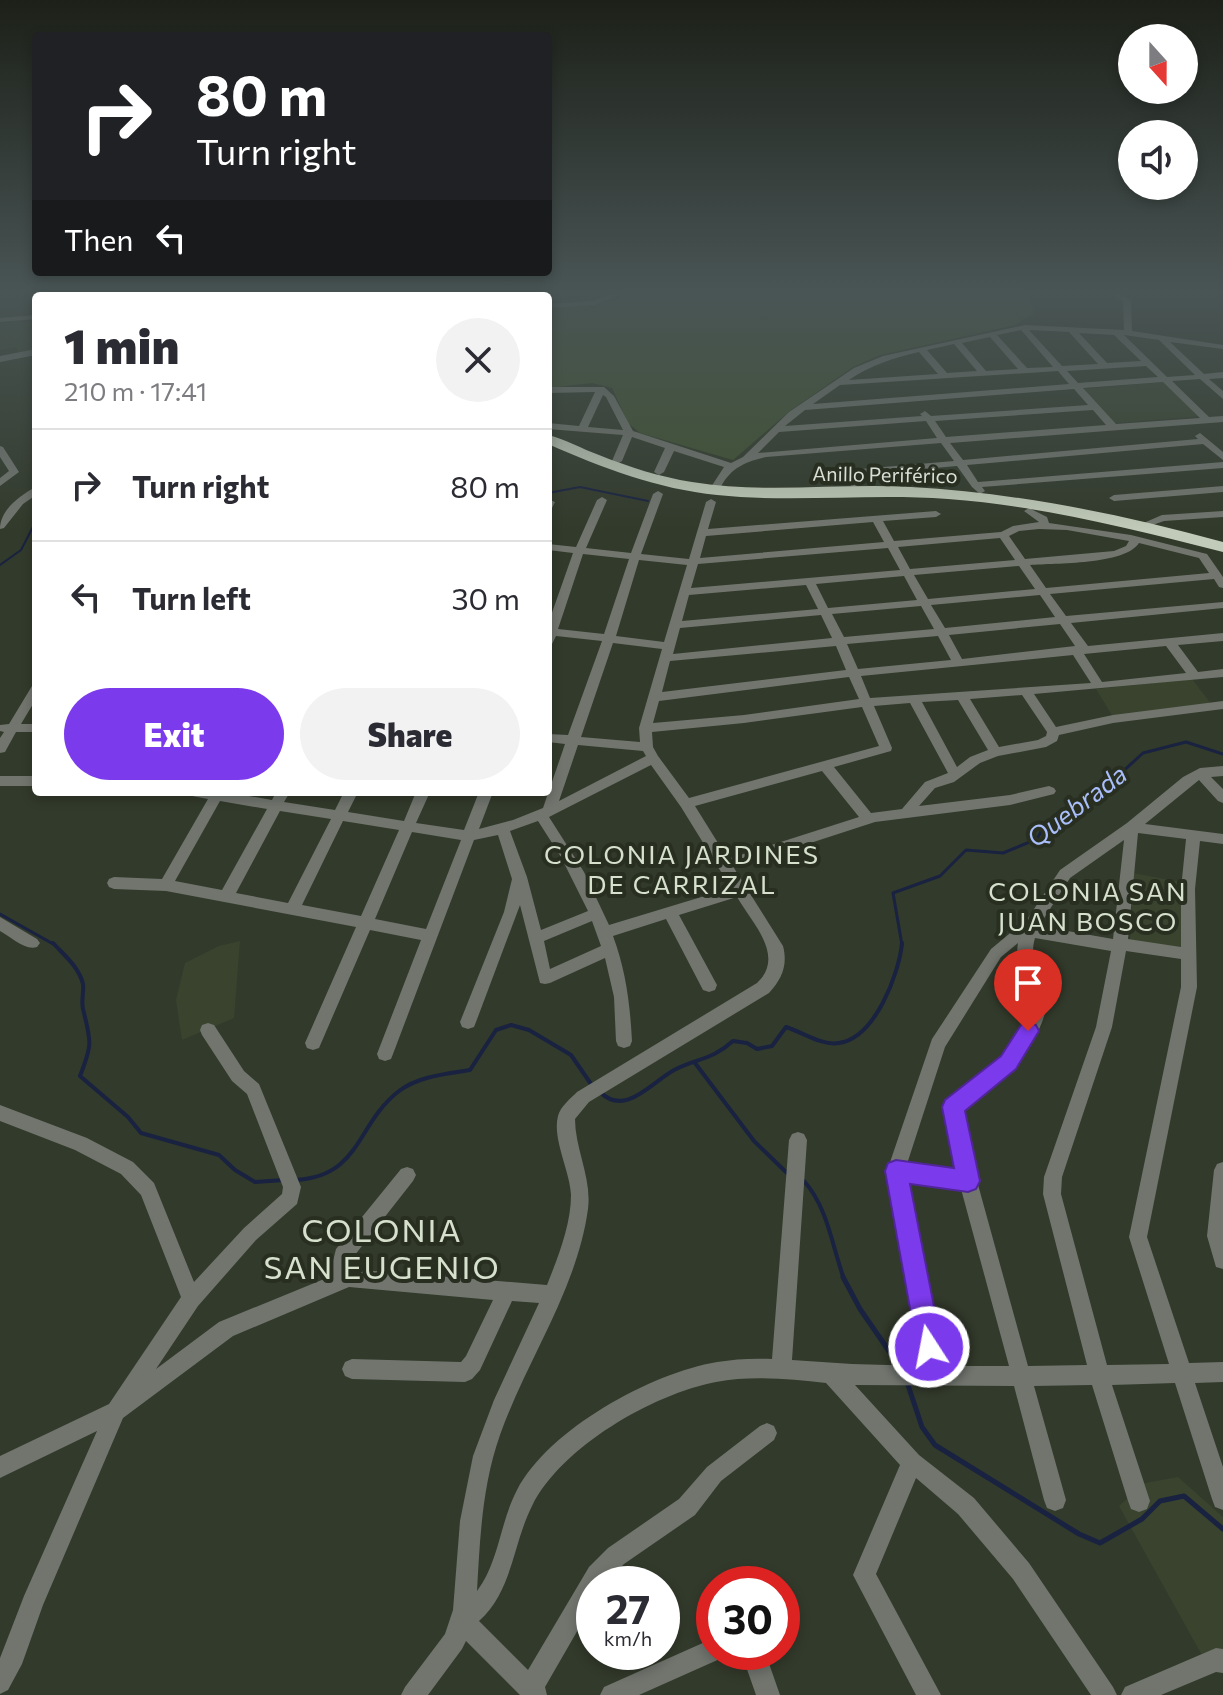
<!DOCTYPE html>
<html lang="en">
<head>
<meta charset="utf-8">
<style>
  :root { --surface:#fff; --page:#f2f2f3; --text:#2b2b33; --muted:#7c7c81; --line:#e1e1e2; --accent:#7c3aed }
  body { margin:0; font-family:Commissioner,sans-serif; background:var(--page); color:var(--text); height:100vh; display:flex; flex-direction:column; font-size:30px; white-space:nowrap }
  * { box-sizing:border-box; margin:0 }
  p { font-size:26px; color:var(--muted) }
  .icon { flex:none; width:44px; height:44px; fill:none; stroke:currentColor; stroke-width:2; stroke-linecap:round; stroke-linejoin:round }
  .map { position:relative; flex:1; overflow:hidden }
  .side { position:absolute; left:32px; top:292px; width:520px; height:504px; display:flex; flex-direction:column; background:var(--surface); border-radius:8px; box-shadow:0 4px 12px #0003 }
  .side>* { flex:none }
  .banner { position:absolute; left:32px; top:32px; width:520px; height:244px; border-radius:8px; box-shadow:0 4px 12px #0003; background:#202124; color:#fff; overflow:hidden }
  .needle { width:52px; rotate:159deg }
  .buttons { position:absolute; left:1118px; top:24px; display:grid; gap:16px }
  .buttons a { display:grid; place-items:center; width:80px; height:80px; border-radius:50%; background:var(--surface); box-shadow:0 4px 12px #0003; font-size:40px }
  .speed { position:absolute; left:576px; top:1566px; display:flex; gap:16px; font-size:40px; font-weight:700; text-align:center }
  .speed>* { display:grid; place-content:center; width:104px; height:104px; border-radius:50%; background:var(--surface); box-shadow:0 4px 12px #0003; line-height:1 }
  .speed small { font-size:20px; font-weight:400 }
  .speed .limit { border:12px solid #d22; background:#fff; color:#111 }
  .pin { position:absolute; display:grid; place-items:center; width:68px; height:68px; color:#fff; margin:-82px -34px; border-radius:50% 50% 50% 0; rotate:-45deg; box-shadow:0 0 8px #0007 }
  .pin .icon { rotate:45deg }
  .me { position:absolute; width:88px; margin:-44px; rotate:349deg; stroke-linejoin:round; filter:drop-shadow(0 0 6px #0008) }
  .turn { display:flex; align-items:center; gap:28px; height:168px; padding:0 32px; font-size:36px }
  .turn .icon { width:104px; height:104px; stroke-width:2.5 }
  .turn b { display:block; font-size:56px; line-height:68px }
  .then { display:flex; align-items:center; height:76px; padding:0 32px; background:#0003; gap:16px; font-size:30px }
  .round { display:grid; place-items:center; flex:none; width:84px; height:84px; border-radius:42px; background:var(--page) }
  .headline { display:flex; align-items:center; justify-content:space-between; height:136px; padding:0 32px }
  h1 { font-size:48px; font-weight:800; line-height:60px }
  .button { display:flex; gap:16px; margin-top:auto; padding:16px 32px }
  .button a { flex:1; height:92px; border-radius:48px; background:var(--accent); color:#fff; font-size:32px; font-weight:800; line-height:92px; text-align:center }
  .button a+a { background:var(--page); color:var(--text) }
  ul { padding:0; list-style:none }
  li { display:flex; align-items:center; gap:24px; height:112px; padding:0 32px; border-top:2px solid var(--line) }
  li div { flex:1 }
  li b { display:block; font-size:30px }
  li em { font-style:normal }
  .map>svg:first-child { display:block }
  .built { fill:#39432e }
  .green { fill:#405130 }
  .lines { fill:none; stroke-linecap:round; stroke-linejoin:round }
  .stream-far3 { stroke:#192240; stroke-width:2 }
  .stream-far2 { stroke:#192240; stroke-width:3 }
  .stream-far1 { stroke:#192240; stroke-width:4 }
  .stream { stroke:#192240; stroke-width:5 }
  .minor { fill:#71756e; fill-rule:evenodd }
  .highway { fill:#c2cbb9; fill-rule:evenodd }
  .route { fill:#7c3aed; stroke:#51269a; stroke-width:2 }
  .labels { text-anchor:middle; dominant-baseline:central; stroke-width:8; stroke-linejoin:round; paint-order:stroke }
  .far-street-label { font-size:20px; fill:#dadfd6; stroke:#282f21 }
  .water-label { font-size:26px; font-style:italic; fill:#a9befa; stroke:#282f21 }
  .neighbourhood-label { font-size:26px; letter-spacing:2px; fill:#d6e0cd; stroke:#282f21 }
  .near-neighbourhood-label { font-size:32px; letter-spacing:2px; fill:#d6e0cd; stroke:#282f21 }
</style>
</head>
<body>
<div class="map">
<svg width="1223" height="1695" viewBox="0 0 1223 1695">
  <rect width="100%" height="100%" fill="#323a2b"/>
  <path class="built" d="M36 321V351L19 353 16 347 0 350V323Z
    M1165 382 1201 416 1115 423 1083 389Z
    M1192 679 1212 705 1113 717 1096 689Z
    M1133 873 1185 883 1186 951 1130 942Z
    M240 941 234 1018 182 1040 176 1000 185 963 219 946Z
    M1178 1477 1223 1517V1656L1203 1657 1119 1506 1145 1483Z"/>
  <path class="green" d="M626 293H1015L1028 296 1034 313 1015 325 880 355 853 367 791 410 733 460 640 433 628 423 612 388 592 383 548 388V309L616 300Z"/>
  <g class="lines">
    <path class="stream-far3" d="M548 493 580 487 648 501
      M0 565 21 550 36 521"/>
    <path class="stream-far2" d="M0 914 55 945
      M902 945 893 893 940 876 966 850 1003 853 1037 839 1044 826 1060 811 1109 784 1143 753 1186 742 1223 754"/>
    <path class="stream-far1" d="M53 943C64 955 79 967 83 984 84 992 81 1001 83 1009 91 1042 93 1043 80 1076L128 1117 141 1133 219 1155 235 1170 255 1182 284 1180
      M695 1063 754 1141 789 1175
      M600 1092C626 1118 653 1080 676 1069 699 1058 713 1059 733 1041L747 1043 757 1049 772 1046 786 1027C802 1032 822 1046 839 1043 875 1038 899 974 902 943
      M295 1180C361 1177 356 1124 399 1091 419 1076 446 1074 470 1070L496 1030 511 1025 529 1030 571 1055 591 1084
      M804 1181C828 1208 832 1246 844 1279"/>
    <path class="stream" d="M843 1277 860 1309 900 1367
      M908 1385 922 1427 935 1445 1079 1534 1100 1543 1142 1519 1160 1501 1184 1496 1223 1529"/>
    <path class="minor" d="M189 293H197V296H189Z
      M343 293H353L349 296H340Z
      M370 293H386L379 296H364Z
      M443 293H451V296H443Z
      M480 293H488V296H480Z
      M515 293H523V296H515Z
      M612 293H624L594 305 548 308V304L593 301Z
      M1109 293H1119L1131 300 1132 331 1223 345V349L1170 342 1204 374 1223 372V378L1209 379 1223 391V399L1200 379 1172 381 1209 417 1223 416V422L950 443 963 460 1198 439 1195 436 1200 433 1223 452V460L1203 444 967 465 978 482 1223 462V468L982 487 985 491 980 494 972 487 957 466 855 475 859 484 854 487 851 486 844 473 849 470 954 461 941 443 766 457C744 462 729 469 720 489L716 490 711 487 724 467 674 451 664 472 659 475 654 472 665 448 632 437 622 461 617 464 612 461 623 435 548 429V423L579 426 595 392 548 393V387H604L614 396 633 431 731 463 743 457 789 412 854 368 883 356 1025 325 1124 330 1123 301ZM1021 330 1053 367 1027 368 997 335ZM1029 330 1069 332 1098 364 1062 366ZM1079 333 1114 335 1141 361 1107 363ZM1124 335 1159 340 1195 375 1167 377ZM990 337 1018 369 986 371 962 343ZM954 344 977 371 947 373 927 350ZM919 352 938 374 849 380C870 365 894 358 919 352ZM1146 366 1158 377 1078 383 1067 371ZM1058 371 1069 384 813 404 840 385ZM1163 382 1200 418 1116 424 1083 388ZM1074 389 1088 405 931 416 925 411 920 414 922 416 785 426 805 410ZM603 395 606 397 623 430 588 427ZM1093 410 1106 425 946 437 935 421ZM926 421 937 438 758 453 779 432Z
      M36 315V319L0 322V318Z
      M36 349V355L0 362V356Z
      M0 446 3 447 19 472 0 486V478L9 471 0 457Z
      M1223 486V492L1114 501 1109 498 1114 495Z
      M36 487V495L23 504 4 528 0 529C0 510 20 495 36 487Z
      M658 491 663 494 641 554 689 559 706 502 711 499 716 502 708 529 936 511 941 514 936 517 883 521 894 541 1001 532 1013 526 1039 522 1024 511 1029 508 1047 517 1049 523 1131 535 1207 554 1223 577V588L1219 587 1214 579 1050 594 1066 616 1223 602V608L1071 623 1088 646 1223 633V641L1178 645 1198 672 1223 669V677L1034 694 1056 727 1113 715 1223 701V709L1113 723 1059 735 1057 741 1046 747 998 756 980 763 954 782 935 788 919 806 1010 795 1049 786 1054 788 1056 791 1054 794 1010 805 875 822 734 868 783 946C788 965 782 979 769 993L589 1102 575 1119C575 1149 592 1178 588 1209 577 1290 527 1359 500 1435 482 1486 480 1539 477 1591 499 1562 500 1522 517 1490 549 1429 651 1373 717 1362 735 1359 753 1358 772 1359L789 1140 792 1134 798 1132 804 1134 807 1140 792 1360 852 1364 923 1366 887 1171 932 1039 991 949 1028 918 1060 870 1127 823 1183 777 1200 768 1223 766V776L1211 777 1223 789V803L1218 801 1199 780 1145 824 1223 834V844L1200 841 1195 889 1197 987 1147 1237 1189 1363 1223 1362V1382L1195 1383 1223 1467V1510L1215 1507 1212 1499 1175 1383 1112 1385 1150 1501 1147 1509 1139 1512 1131 1509 1128 1501 1092 1385 1034 1386 1066 1500 1063 1508 1055 1511 1047 1508 1044 1500 1014 1386 855 1385 919 1455 974 1498 1029 1563 1113 1687 1117 1695H1091L1013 1579 958 1514 916 1478 876 1574 941 1695H916L853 1575 900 1465 826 1383C790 1379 752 1375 716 1382 653 1394 561 1447 532 1506 512 1546 513 1590 479 1621L528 1670 589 1567 608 1548 679 1499 707 1467 760 1426 767 1423 774 1426 777 1433 774 1440 721 1481 695 1515 624 1564 604 1584H594V1602L545 1687 547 1695H520L466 1641 462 1649 428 1695H401L405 1687 445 1634 453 1610 460 1521 473 1456 494 1400 539 1303 512 1301 480 1370 472 1379 465 1382 352 1379 345 1376 342 1369 345 1362 352 1359 461 1362 466 1356 493 1300 349 1287 233 1336 123 1418 43 1605 22 1664 8 1690 0 1694V1658L24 1596 97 1431 0 1478V1456L109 1404 181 1297 141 1195 121 1174 75 1150 0 1121V1105L87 1138 133 1162 154 1183 194 1282 244 1228 282 1194 283 1187 247 1094 232 1081 202 1035 200 1030 202 1025 208 1023 214 1025 244 1071 259 1084 301 1187 297 1204 256 1240 198 1306 156 1369 219 1322 329 1277 336 1249 401 1169 407 1167 413 1169 416 1175 413 1181 351 1260 349 1269 547 1285C558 1257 571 1225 571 1195 570 1171 552 1139 558 1116 560 1107 571 1098 577 1092L757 983C786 956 752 923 737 897L679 915 717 985 715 990 709 992 703 990 666 919 613 936C626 971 630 1004 632 1041L630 1046 624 1048 618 1046 616 1041 614 997 605 958 550 983 545 984 540 983 520 905 476 1022 474 1027 468 1029 462 1027 460 1022 504 912 512 879 498 835 474 840 393 1054 391 1059 385 1061 379 1059 377 1054 421 940 370 930 319 1048 313 1050 307 1048 305 1043 356 927 166 891 114 889 109 887 107 883 109 879 114 877 162 879 208 799 187 795 185 792H226L272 800 276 792H290L284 802 335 810 344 792H358L348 812 404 821 416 792H430L416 823 464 830 479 792H493L479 829 513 820 543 808 565 744 548 742V734L568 735 602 641 556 636 552 644 548 645V624L573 553 548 550V544L576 547 597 500 602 497 607 500 586 548 631 553 653 494ZM873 522 884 542 700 558 706 536ZM1039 529 1067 530 1129 541 1126 546 1114 551 1025 559 1009 536 1019 531ZM1000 538 1015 560 910 569 898 547ZM1139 543 1199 558 1209 573 1046 588 1030 565C1055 563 1125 565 1139 543ZM888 548 900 570 691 588 698 564ZM583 554 629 559 604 634 558 629ZM639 560 687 565 664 642 616 636ZM1019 566 1035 589 928 599 914 575ZM904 576 917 600 828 608 816 584ZM806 585 818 609 682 621 689 595ZM1040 595 1055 617 945 628 931 605ZM921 606 934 629 844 637 832 614ZM821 615 832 638 673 654 680 628ZM1060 624 1075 646 962 659 949 635ZM938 636 951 660 858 669 847 644ZM613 643 662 649 639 728 640 742 581 737ZM836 646 846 670 662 692 670 661ZM1166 646 1186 673 1102 682 1084 654ZM1073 655 1091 683 870 698 861 676ZM849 677 859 699 744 715 653 723 659 701ZM1022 695 1047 732 1046 736 1038 740 999 747 970 699ZM958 700 988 750 970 757 957 767 922 702ZM910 703 948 773 925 782 902 809 871 813 834 767 891 751 892 748 874 706ZM862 707 879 746 689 798 658 756 653 747 652 732 744 723ZM578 745 643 751 646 756 559 801ZM651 765 681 807 731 888 609 925 584 872 549 817ZM822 771 859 817 728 859 695 806ZM220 801 267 809 222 890 175 881ZM280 811 331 819 288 903 236 893ZM343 821 399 830 361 916 302 905ZM538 821 561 857 588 911 541 930 527 877 510 831ZM412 832 461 840 426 929 375 919ZM1138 833 1186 839 1181 889V947L1128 939ZM1124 840 1113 939 1039 926 1070 878ZM592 921 601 946 550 969 544 941ZM1035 938 1111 951 1096 1027 1044 1177 1043 1194 1087 1365 1028 1366 977 1181 961 1112C972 1096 990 1089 1004 1077 1023 1061 1048 1023 1047 997 1046 973 1027 965 1035 938ZM1018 943C1013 968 1036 984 1030 1009 1024 1033 1008 1055 988 1069 971 1082 953 1090 944 1111L957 1171 907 1164 945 1047 1001 957ZM1126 951 1181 959V987L1129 1237 1169 1364 1107 1365 1061 1194 1062 1177 1112 1027ZM907 1181 961 1189 1009 1366H943Z
      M548 499 555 502 552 508 548 509Z
      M1223 511V517L1164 521 1144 528 1139 525 1162 515Z
      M36 685V699L21 724H36V732H16L5 752 0 753V738L4 732 0 731V725L9 724 32 686Z
      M0 776H36V786H0Z
      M0 917 37 939 40 943 37 947C25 951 11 937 0 931Z
      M1223 1162V1269L1216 1267 1207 1236 1214 1170 1217 1164Z
      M714 1638V1652H725L722 1658 639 1695H600L604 1687Z
      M1216 1648 1223 1649V1673L1216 1672 1161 1695H1121L1125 1687Z
      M741 1652H765L780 1695H756Z"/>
    <path class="highway" d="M349 293H361L347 296Z
      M548 435C565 439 582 449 599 455 629 467 660 477 692 482 765 494 838 483 911 487 1018 493 1121 514 1223 542V552C1132 529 1042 506 948 499 871 493 793 503 717 495 658 489 602 468 548 444Z"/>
  </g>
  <linearGradient id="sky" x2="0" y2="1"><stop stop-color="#1c2018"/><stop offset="0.55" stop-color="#495555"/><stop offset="1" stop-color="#495555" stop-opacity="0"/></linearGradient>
  <rect width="1223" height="531" fill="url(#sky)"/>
  <path class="route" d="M1028 1022 1036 1025 1039 1031 1016 1069 965 1111 980 1181 976 1189 968 1192 910 1184 942 1347 938 1356 929 1359 920 1356 917 1347 885 1171 888 1163 896 1160 954 1168 942 1107 945 1100 1001 1056 1021 1025Z"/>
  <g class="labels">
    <g class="far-street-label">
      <text transform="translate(885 474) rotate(1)">Anillo Periférico</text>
    </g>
    <g class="water-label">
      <text transform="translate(1076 805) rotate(-37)">Quebrada</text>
    </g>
    <g class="neighbourhood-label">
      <text x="682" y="853">COLONIA JARDINES<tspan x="682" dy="30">DE CARRIZAL</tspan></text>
      <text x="1088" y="890">COLONIA SAN<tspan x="1088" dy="30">JUAN BOSCO</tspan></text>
    </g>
    <g class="near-neighbourhood-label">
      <text x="382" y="1229">COLONIA<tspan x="382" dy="37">SAN EUGENIO</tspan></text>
    </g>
  </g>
</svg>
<div class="buttons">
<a><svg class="needle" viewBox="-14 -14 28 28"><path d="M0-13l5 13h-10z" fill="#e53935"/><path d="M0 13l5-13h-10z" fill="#7c7c81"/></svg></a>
<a><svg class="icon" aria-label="sound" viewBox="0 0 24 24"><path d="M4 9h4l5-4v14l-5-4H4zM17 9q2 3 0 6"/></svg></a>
</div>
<div class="speed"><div>27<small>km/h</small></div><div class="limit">30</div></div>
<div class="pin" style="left:1028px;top:1031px;background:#d93025"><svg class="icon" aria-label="arrive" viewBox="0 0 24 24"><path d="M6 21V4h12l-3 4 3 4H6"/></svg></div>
<svg class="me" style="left:929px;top:1347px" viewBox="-20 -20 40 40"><circle r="17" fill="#7c3aed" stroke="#fff" stroke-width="3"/><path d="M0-11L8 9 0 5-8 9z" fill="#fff"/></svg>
<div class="banner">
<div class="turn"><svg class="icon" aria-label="right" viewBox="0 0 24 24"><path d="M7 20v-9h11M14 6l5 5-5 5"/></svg><div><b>80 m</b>Turn right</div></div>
<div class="then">Then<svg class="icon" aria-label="left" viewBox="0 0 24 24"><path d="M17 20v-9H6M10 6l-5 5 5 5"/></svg></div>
</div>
<section class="side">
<div class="headline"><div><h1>1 min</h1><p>210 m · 17:41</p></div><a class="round"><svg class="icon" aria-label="close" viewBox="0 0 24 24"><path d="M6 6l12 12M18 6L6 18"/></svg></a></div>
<ul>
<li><svg class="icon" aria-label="right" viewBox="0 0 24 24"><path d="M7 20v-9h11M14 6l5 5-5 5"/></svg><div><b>Turn right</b></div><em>80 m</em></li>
<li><svg class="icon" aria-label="left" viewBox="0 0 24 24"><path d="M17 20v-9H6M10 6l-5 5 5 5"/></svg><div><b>Turn left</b></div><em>30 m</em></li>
</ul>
<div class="button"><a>Exit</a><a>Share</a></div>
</section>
</div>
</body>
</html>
